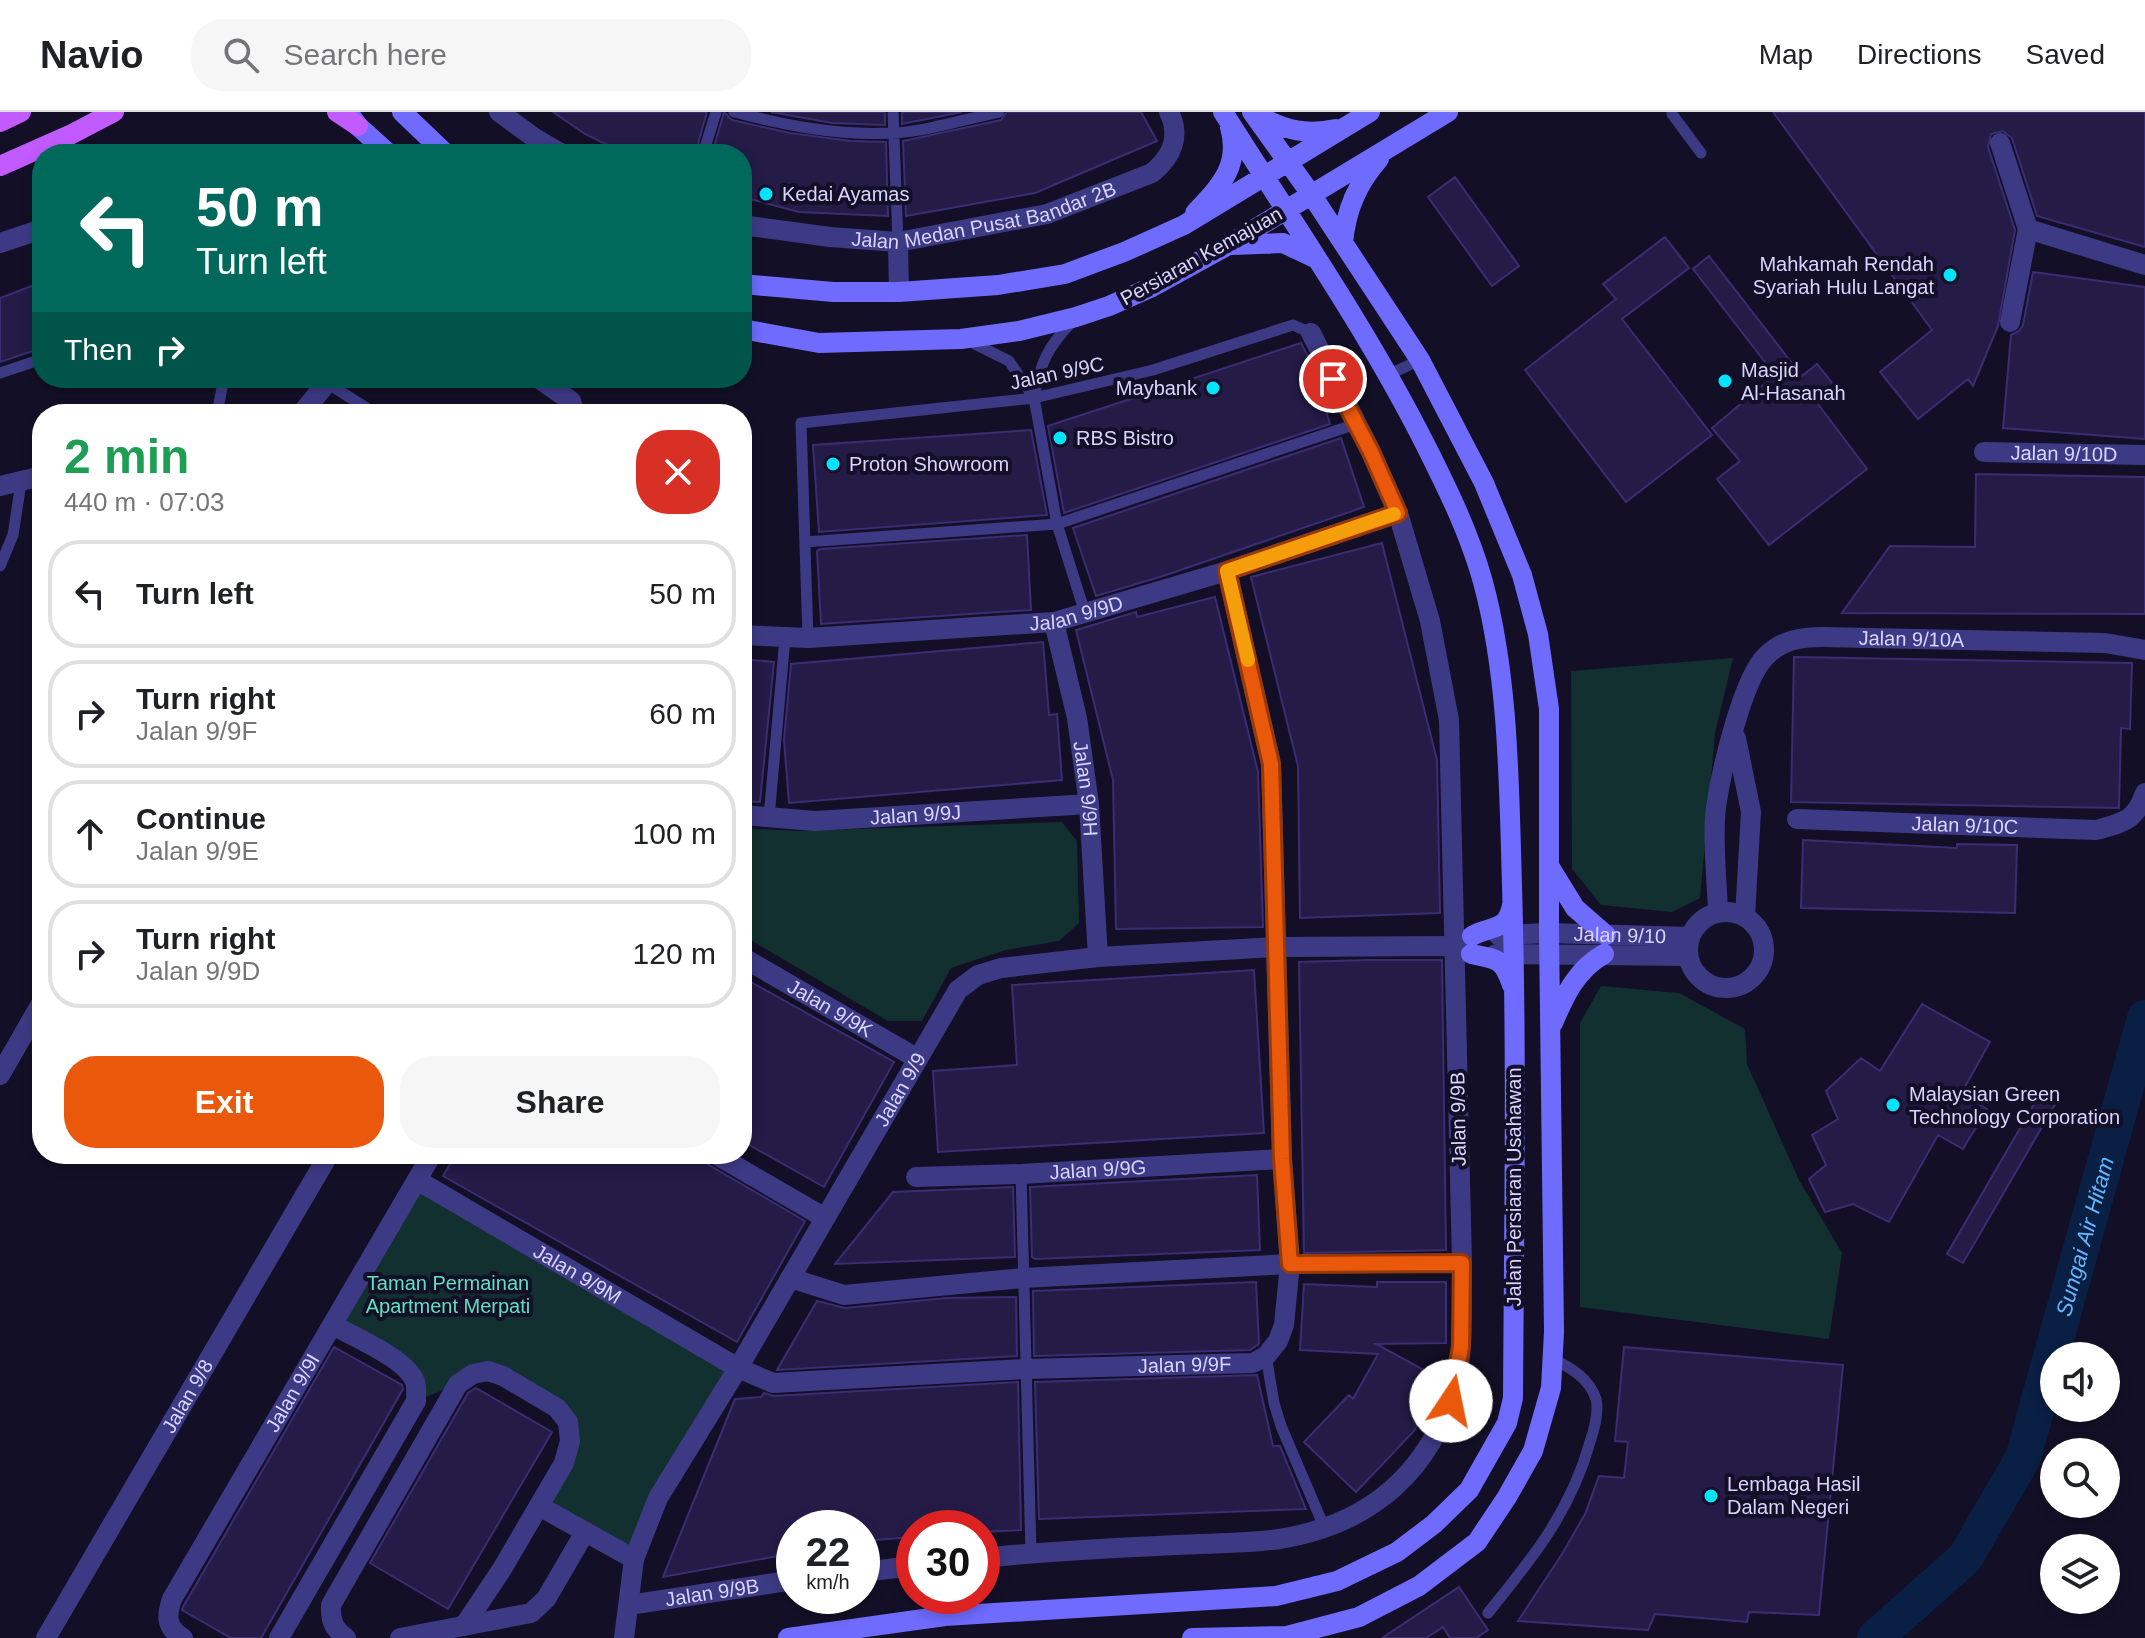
<!DOCTYPE html>
<html lang="en">
<head>
<meta charset="utf-8">
<style>
  :root { --surface:#fff; --page:#f6f6f6; --text:#202124; --muted:#757577; --line:#e0e0e0; --accent:#ea580c }
  body { margin:0; font-family:Helvetica,sans-serif; background:var(--page); color:var(--text); height:100vh; display:flex; flex-direction:column; font-size:30px; white-space:nowrap }
  * { box-sizing:border-box; margin:0 }
  p { font-size:26px; color:var(--muted) }
  .icon { flex:none; width:44px; height:44px; fill:none; stroke:currentColor; stroke-width:2; stroke-linecap:round; stroke-linejoin:round }
  .map { position:relative; flex:1; overflow:hidden }
  .drawer { position:absolute; left:32px; top:292px; width:720px; height:760px; display:flex; flex-direction:column; background:var(--surface); border-radius:32px; box-shadow:0 4px 12px #0003 }
  .drawer>* { flex:none }
  .hud { position:absolute; left:32px; top:32px; width:720px; height:244px; border-radius:32px; box-shadow:0 4px 12px #0003; background:#00695c; color:#fff; overflow:hidden }
  .fabs { position:absolute; left:2040px; top:1230px; display:grid; gap:16px }
  .fabs a { display:grid; place-items:center; width:80px; height:80px; border-radius:50%; background:var(--surface); box-shadow:0 4px 12px #0003; font-size:40px }
  .speed { position:absolute; left:776px; top:1398px; display:flex; gap:16px; font-size:40px; font-weight:700; text-align:center }
  .speed>* { display:grid; place-content:center; width:104px; height:104px; border-radius:50%; background:var(--surface); box-shadow:0 4px 12px #0003; line-height:1 }
  .speed small { font-size:20px; font-weight:400 }
  .speed .limit { border:12px solid #d22; background:#fff; color:#111 }
  .pin { position:absolute; display:grid; place-items:center; width:68px; height:68px; color:#fff; margin:-34px; border:4px solid #fff; border-radius:50%; box-shadow:0 2px 8px #0007 }
  .me { position:absolute; width:88px; margin:-44px; rotate:11deg; stroke-linejoin:round; filter:drop-shadow(0 0 6px #0008) }
  .turn { display:flex; align-items:center; gap:28px; height:168px; padding:0 32px; font-size:36px }
  .turn .icon { width:104px; height:104px; stroke-width:2.5 }
  .turn b { display:block; font-size:56px; line-height:68px }
  .then { display:flex; align-items:center; height:76px; padding:0 32px; background:#0003; gap:16px; font-size:30px }
  .round { display:grid; place-items:center; flex:none; width:84px; height:84px; border-radius:32px; background:var(--page) }
  .overview { display:flex; align-items:center; justify-content:space-between; height:136px; padding:0 32px }
  h1 { font-size:48px; font-weight:800; line-height:60px; color:#1e9e55 }
  .cta { display:flex; gap:16px; margin-top:auto; padding:16px 32px }
  .cta a { flex:1; height:92px; border-radius:32px; background:var(--accent); color:#fff; font-size:32px; font-weight:800; line-height:92px; text-align:center }
  .cta a+a { background:var(--page); color:var(--text) }
  ul { padding:0; list-style:none }
  li { display:flex; align-items:center; gap:24px; height:108px; margin:0 16px 12px; padding:0 16px; border:4px solid var(--line); border-radius:32px }
  li div { flex:1 }
  li b { display:block; font-size:30px }
  li em { font-style:normal }
  header { display:flex; align-items:center; gap:48px; box-sizing:border-box; height:112px; padding:0 40px; background:var(--surface); border-bottom:2px solid var(--line) }
  header strong { font-size:38px }
  nav { display:flex; gap:44px; margin-inline-start:auto; font-size:28px }
  .search { width:560px; height:72px; background:var(--page); display:flex; align-items:center; gap:20px; box-sizing:border-box; padding:0 28px; border-radius:32px; color:var(--muted); font-size:30px }
  .map>svg:first-child { display:block }
  .green { fill:#12302f }
  .lines { fill:none; stroke-linecap:round; stroke-linejoin:round }
  .river { stroke:#0a1f44; stroke-width:36 }
  .building { fill:#241b47; stroke:#3b2d73; stroke-width:2 }
  .lane { stroke:#3d3a85; stroke-width:11 }
  .street { stroke:#3d3a85; stroke-width:20 }
  .secondary { stroke:#6f6bff; stroke-width:20 }
  .primary { stroke:#c25bff; stroke-width:20 }
  .route-casing { stroke:#983908; stroke-width:20 }
  .route { stroke:#ea580c; stroke-width:14 }
  .slow { stroke:#f59e0b; stroke-width:14 }
  .poi-dot { fill:#00e5ff; stroke:#130f26; stroke-width:3 }
  .labels { text-anchor:middle; dominant-baseline:central; stroke-width:8; stroke-linejoin:round; paint-order:stroke }
  .poi-label { font-size:20px; fill:#d9d4ff; stroke:#130f26; text-anchor:start }
  .street-label { font-size:20px; fill:#d9d4ff; stroke:#130f26 }
  .park-label { font-size:20px; fill:#5fe0c0; stroke:#130f26 }
  .water-label { font-size:22px; font-style:italic; fill:#62b6ff; stroke:#130f26 }
</style>
</head>
<body>
<header>
<strong>Navio</strong>
<div class="search"><svg class="icon" aria-label="search" viewBox="0 0 24 24"><circle cx="10" cy="10" r="6"/><path d="M15 15l6 6"/></svg>Search here</div>
<nav><a>Map</a><a>Directions</a><a>Saved</a></nav>
</header>
<div class="map">
<svg width="2145" height="1526" viewBox="0 0 2145 1526">
  <rect width="100%" height="100%" fill="#130f26"/>
  <path class="green" d="M1733 546 1715 621 1700 786 1672 800 1601 793 1572 757 1571 559Z
    M1062 710 1077 729 1079 811 1059 829 1006 838 951 856 922 909H888L742 823V716L799 719Z
    M1601 874 1679 881 1745 917 1747 952 1799 1068 1842 1141 1829 1227 1580 1195V911Z
    M417 1068 738 1256 634 1447 539 1394 568 1310 503 1264 458 1272 416 1289 417 1272 333 1213Z"/>
  <g class="lines">
    <path class="river" id="s1" d="M1875 1526 1965 1446 2023 1346 2145 906"/>
  </g>
  <path class="building" d="M553 0H707L695 42H626L585 22Z
    M724 0 732 8 790 21 851 29 886 30 888 104 799 100 742 85V42H712Z
    M771 0H885V13L832 11Z
    M902 0H962L902 12Z
    M1007 0H1141L1157 29 1035 81 906 104 903 29 1001 8Z
    M1773 0H2145V135L2037 104 2012 26 2003 19 1991 22 1988 35 2015 118 1998 214 1973 274 1968 267 1918 307 1880 260 1932 218Z
    M1455 65 1519 154 1492 174 1428 85Z
    M1665 125 1689 156 1622 207 1712 323 1626 390 1525 258 1616 187 1603 172Z
    M1709 144 1802 264 1817 252 1837 277 1818 292 1867 357 1769 433 1717 367 1740 349 1712 316 1775 263 1693 157Z
    M2033 160 2145 175V327L2003 316 2011 223 2019 219 2023 213Z
    M42 170V236L0 250V186Z
    M1301 231 1310 248 1330 312 1064 401 1048 314Z
    M1031 318 1047 403 819 420 813 333Z
    M1341 326 1364 395 1163 464 1096 484 1073 416Z
    M1976 362 2145 365V502L1842 501 1890 434 1975 435Z
    M1027 423 1031 498 821 512 817 439 820 437Z
    M1382 431 1437 648 1440 801 1300 806 1298 654 1251 465Z
    M1215 485 1258 660 1263 815 1116 817 1113 668 1076 518 1136 500 1137 505Z
    M1043 530 1049 603 1057 602 1062 668 789 691 784 628 791 552Z
    M1794 545 2132 551 2130 617 2121 616 2119 696 1791 690Z
    M742 547 774 550 760 690 742 689Z
    M1803 728 1957 736V732L2017 733 2015 801 1801 796Z
    M1368 848H1442L1446 1138 1304 1141 1299 850Z
    M1254 858 1264 1021 938 1040 933 959 1017 953 1012 873Z
    M742 865 894 950 824 1075 742 1029Z
    M1922 892 1990 930 1961 982 1987 997 1963 1037 1938 1023 1889 1110 1853 1092 1825 1100 1809 1067 1826 1053 1812 1023 1838 1007 1826 979 1861 946 1880 959Z
    M2044 975 2060 984 1963 1151 1947 1142Z
    M456 1042H690L805 1109 737 1230 443 1064Z
    M1257 1063 1260 1138 1035 1147 1032 1145 1030 1075Z
    M1013 1075 1015 1145 835 1152 893 1080Z
    M1256 1170 1259 1232 1250 1238 1034 1244 1033 1179Z
    M1377 1170H1446V1231L1376 1232 1442 1268 1414 1319 1356 1380 1304 1330 1349 1283 1353 1287 1378 1242 1300 1238 1304 1172 1377 1175Z
    M1016 1185 1017 1244 777 1258 817 1189 845 1196 946 1186Z
    M334 1235 402 1273 403 1277 261 1526H231L182 1498 183 1495Z
    M1624 1235 1843 1253 1819 1503 1749 1500 1747 1510 1655 1502 1648 1518 1518 1509 1562 1442 1585 1402 1599 1364 1624 1366 1628 1330 1615 1329Z
    M1257 1263 1273 1334H1280L1306 1397 1039 1407 1035 1270Z
    M1018 1270 1021 1418 982 1420V1416H914V1425L862 1429V1416H794V1441L663 1465 735 1287 761 1285 764 1281 774 1284Z
    M476 1276 552 1320 448 1497 370 1451 468 1281Z
    M1459 1475 1488 1518 1476 1526H1450L1443 1515 1426 1526H1382Z"/>
  <g class="lines">
    <path class="lane" d="M734 0C785 13 838 24 891 21 925 20 965 7 999 0
      M893 0 898 130
      M1672 2 1701 41
      M703 42 716 0
      M969 229 1009 249 1034 286 1057 412 1085 501
      M0 261 42 247
      M1388 263 1420 248
      M327 271 376 302
      M1034 286C1040 251 1048 234 1073 209
      M217 302 222 276 219 266
      M805 430 1057 412 1356 312
      M0 454 13 423 21 371
      M808 526 801 311 1034 286 1153 258 1293 213 1311 221
      M769 705 785 526
      M1021 1062 1031 1441
      M1290 1152 1462 1151
      M1266 1244 1274 1291 1281 1314 1325 1417
      M1488 1501C1532 1447 1571 1399 1590 1330 1594 1318 1599 1299 1596 1287 1589 1266 1571 1256 1553 1247"/>
    <g class="street">
      <path d="M499 0 536 27 562 42"/>
      <path d="M2000 31 2028 117"/>
      <path id="s2" d="M742 113 830 125 898 130 1047 102 1152 61C1172 45 1181 24 1169 0"/>
      <path d="M898 130 899 180"/>
      <path d="M0 131 42 117"/>
      <path d="M2010 210 2028 117 2145 153"/>
      <path d="M538 266 571 289 575 302"/>
      <path d="M301 302 331 266"/>
      <path id="s3" d="M1984 340 2145 343"/>
      <path d="M0 374 42 364"/>
      <path id="s4" d="M1054 510 1077 606 1089 692 1098 845"/>
      <path id="s5" d="M742 523 808 526 1054 510 1227 459 1398 401"/>
      <path d="M1736 626 1751 700 1745 804"/>
      <path id="s6" d="M742 703 815 709 1089 692"/>
      <path id="s7" d="M1797 707 2096 718C2123 710 2135 710 2145 681"/>
      <path id="s8" d="M1718 800C1717 767 1712 727 1716 695 1721 661 1742 567 1766 544 1782 528 1801 525 1823 525L2105 531 2145 538"/>
      <circle cx="1726" cy="838" r="38"/>
      <path id="s9" d="M1498 823 1549 821 1690 825"/>
      <path d="M1496 842 1688 844"/>
      <path id="s10" d="M742 845 918 947"/>
      <path d="M0 963 42 890"/>
      <path d="M715 1042 825 1106"/>
      <path id="s11" d="M916 1065 1021 1062 1282 1047"/>
      <path id="s12" d="M417 1068 738 1256 773 1271 1025 1257 1253 1251 1266 1244 1278 1229 1284 1213 1290 1152 1282 1047 1271 652 1227 459"/>
      <path d="M790 1166 844 1183 1023 1166 1290 1152"/>
      <path d="M539 1394 634 1447"/>
      <path d="M982 1446C1047 1439 1111 1436 1176 1433 1210 1431 1246 1432 1279 1427 1362 1414 1421 1369 1450 1290 1466 1247 1461 1196 1462 1151L1449 608 1430 509 1398 401 1371 340 1311 221"/>
      <path d="M862 1460 914 1454"/>
      <path id="s13" d="M629 1493 794 1468"/>
      <path id="s14" d="M46 1526 329 1042"/>
      <path id="s15" d="M183 1526C166 1516 166 1504 172 1487L432 1042"/>
      <path d="M279 1526 416 1289C416 1283 417 1275 415 1270 407 1247 354 1225 333 1213"/>
      <path d="M346 1526C334 1517 330 1509 331 1493L458 1272 473 1262 488 1259 503 1264 557 1296 568 1310 570 1329 564 1351 502 1457 464 1514"/>
      <path d="M400 1526 531 1501 546 1487 585 1420"/>
      <path id="s16" d="M624 1526 634 1447 658 1386 738 1256 958 878 978 863 1001 856 1098 845 1277 835 1454 834 1465 839"/>
    </g>
    <path class="secondary" d="M348 0 358 14 389 42
      M402 0 446 42
      M1260 4C1285 19 1308 23 1336 17
      M1195 101C1220 74 1241 54 1230 15
      M1343 131C1346 98 1357 72 1379 47
      M1233 133 1283 131 1317 147
      M742 172 833 180H899L998 173 1065 162 1124 140 1184 113 1370 0
      M742 217 819 231 961 227 1019 219 1076 205 1109 194 1152 175 1225 135 1448 0
      M1551 757 1575 796 1606 823
      M1472 824C1492 813 1507 820 1512 793
      M1471 842C1497 847 1503 846 1512 873
      M1553 911C1565 883 1576 858 1604 842
      M788 1526 945 1504 1276 1484 1337 1469 1397 1440 1434 1412 1469 1378 1507 1311 1513 1286C1514 1115 1517 945 1512 774 1509 674 1509 566 1483 470 1470 423 1449 380 1428 338 1369 220 1293 111 1223 0
      M1192 1526 1287 1524 1359 1505 1419 1474 1477 1430 1507 1385 1533 1339 1551 1276 1554 1220 1549 821V597L1538 522 1522 463 1484 371 1420 248 1311 82 1252 0"/>
    <path class="primary" d="M337 0 358 14
      M0 10 21 0
      M0 54 70 23 114 0"/>
  </g>
  <g class="lines">
    <defs>
      <path id="route" d="M1333 267 1371 340 1398 401 1227 459 1271 652 1282 1047 1290 1152 1462 1151 1461 1235 1451 1289"/>
    </defs>
    <use href="#route" class="route-casing"/>
    <use href="#route" class="route"/>
    <path class="slow" d="M1248 548 1227 459 1394 402"/>
  </g>
  <g class="poi-dot">
    <circle cx="766" cy="82" r="8"/>
    <circle cx="1950" cy="163" r="8"/>
    <circle cx="1725" cy="269" r="8"/>
    <circle cx="1213" cy="276" r="8"/>
    <circle cx="1060" cy="326" r="8"/>
    <circle cx="833" cy="352" r="8"/>
    <circle cx="1893" cy="993" r="8"/>
    <circle cx="1711" cy="1384" r="8"/>
  </g>
  <g class="labels">
    <g class="poi-label">
      <text x="782" y="82">Kedai Ayamas</text>
      <text x="1934" y="152" text-anchor="end">Mahkamah Rendah<tspan x="1934" dy="23">Syariah Hulu Langat</tspan></text>
      <text x="1741" y="258">Masjid<tspan x="1741" dy="23">Al-Hasanah</tspan></text>
      <text x="1197" y="276" text-anchor="end">Maybank</text>
      <text x="1076" y="326">RBS Bistro</text>
      <text x="849" y="352">Proton Showroom</text>
      <text x="1909" y="982">Malaysian Green<tspan x="1909" dy="23">Technology Corporation</tspan></text>
      <text x="1727" y="1372">Lembaga Hasil<tspan x="1727" dy="23">Dalam Negeri</tspan></text>
    </g>
    <g class="street-label">
      <text stroke="none"><textPath href="#s2" startOffset="246">Jalan Medan Pusat Bandar 2B</textPath></text>
      <text transform="translate(1201 144) rotate(-29)">Persiaran Kemajuan</text>
      <text transform="translate(1057 261) rotate(-12)">Jalan 9/9C</text>
      <text stroke="none"><textPath href="#s3" startOffset="80">Jalan 9/10D</textPath></text>
      <text stroke="none"><textPath href="#s5" startOffset="336">Jalan 9/9D</textPath></text>
      <text stroke="none"><textPath href="#s8" startOffset="416">Jalan 9/10A</textPath></text>
      <text stroke="none"><textPath href="#s4" startOffset="170">Jalan 9/9H</textPath></text>
      <text stroke="none"><textPath href="#s6" startOffset="174">Jalan 9/9J</textPath></text>
      <text stroke="none"><textPath href="#s7" startOffset="168">Jalan 9/10C</textPath></text>
      <text stroke="none"><textPath href="#s9" startOffset="122">Jalan 9/10</textPath></text>
      <text stroke="none"><textPath href="#s10" startOffset="102">Jalan 9/9K</textPath></text>
      <text stroke="none"><textPath href="#s16" startOffset="620">Jalan 9/9</textPath></text>
      <text transform="translate(1458 1007) rotate(-91)">Jalan 9/9B</text>
      <text stroke="none"><textPath href="#s11" startOffset="182">Jalan 9/9G</textPath></text>
      <text transform="translate(1514 1075) rotate(-90)">Jalan Persiaran Usahawan</text>
      <text stroke="none"><textPath href="#s12" startOffset="186">Jalan 9/9M</textPath></text>
      <text stroke="none"><textPath href="#s12" startOffset="822">Jalan 9/9F</textPath></text>
      <text stroke="none"><textPath href="#s15" startOffset="284">Jalan 9/9I</textPath></text>
      <text stroke="none"><textPath href="#s14" startOffset="280">Jalan 9/8</textPath></text>
      <text stroke="none"><textPath href="#s13" startOffset="84">Jalan 9/9B</textPath></text>
    </g>
    <g class="park-label">
      <text x="448" y="1171">Taman Permainan<tspan x="448" dy="23">Apartment Merpati</tspan></text>
    </g>
    <g class="water-label">
      <text stroke="none"><textPath href="#s1" startOffset="466">Sungai Air Hitam</textPath></text>
    </g>
  </g>
</svg>
<div class="fabs">
<a><svg class="icon" aria-label="sound" viewBox="0 0 24 24"><path d="M4 9h4l5-4v14l-5-4H4zM17 9q2 3 0 6"/></svg></a>
<a><svg class="icon" aria-label="search" viewBox="0 0 24 24"><circle cx="10" cy="10" r="6"/><path d="M15 15l6 6"/></svg></a>
<a><svg class="icon" aria-label="layers" viewBox="0 0 24 24"><path d="M12 4l9 5-9 5-9-5zM3 14l9 5 9-5"/></svg></a>
</div>
<div class="speed"><div>22<small>km/h</small></div><div class="limit">30</div></div>
<div class="pin" style="left:1333px;top:267px;background:#d93025"><svg class="icon" aria-label="arrive" viewBox="0 0 24 24"><path d="M6 21V4h12l-3 4 3 4H6"/></svg></div>
<svg class="me" style="left:1451px;top:1289px" viewBox="-20 -20 40 40"><circle r="19" fill="#fff"/><path d="M0-13L10 11 0 6-10 11z" fill="#ea580c"/></svg>
<div class="hud">
<div class="turn"><svg class="icon" aria-label="left" viewBox="0 0 24 24"><path d="M17 20v-9H6M10 6l-5 5 5 5"/></svg><div><b>50 m</b>Turn left</div></div>
<div class="then">Then<svg class="icon" aria-label="right" viewBox="0 0 24 24"><path d="M7 20v-9h11M14 6l5 5-5 5"/></svg></div>
</div>
<section class="drawer">
<div class="overview"><div><h1>2 min</h1><p>440 m · 07:03</p></div><a class="round" style="background:#d93025;color:#fff"><svg class="icon" aria-label="close" viewBox="0 0 24 24"><path d="M6 6l12 12M18 6L6 18"/></svg></a></div>
<ul>
<li><svg class="icon" aria-label="left" viewBox="0 0 24 24"><path d="M17 20v-9H6M10 6l-5 5 5 5"/></svg><div><b>Turn left</b></div><em>50 m</em></li>
<li><svg class="icon" aria-label="right" viewBox="0 0 24 24"><path d="M7 20v-9h11M14 6l5 5-5 5"/></svg><div><b>Turn right</b><p>Jalan 9/9F</p></div><em>60 m</em></li>
<li><svg class="icon" aria-label="ahead" viewBox="0 0 24 24"><path d="M12 20V5M6 11l6-6 6 6"/></svg><div><b>Continue</b><p>Jalan 9/9E</p></div><em>100 m</em></li>
<li><svg class="icon" aria-label="right" viewBox="0 0 24 24"><path d="M7 20v-9h11M14 6l5 5-5 5"/></svg><div><b>Turn right</b><p>Jalan 9/9D</p></div><em>120 m</em></li>
</ul>
<div class="cta"><a>Exit</a><a>Share</a></div>
</section>
</div>
</body>
</html>
